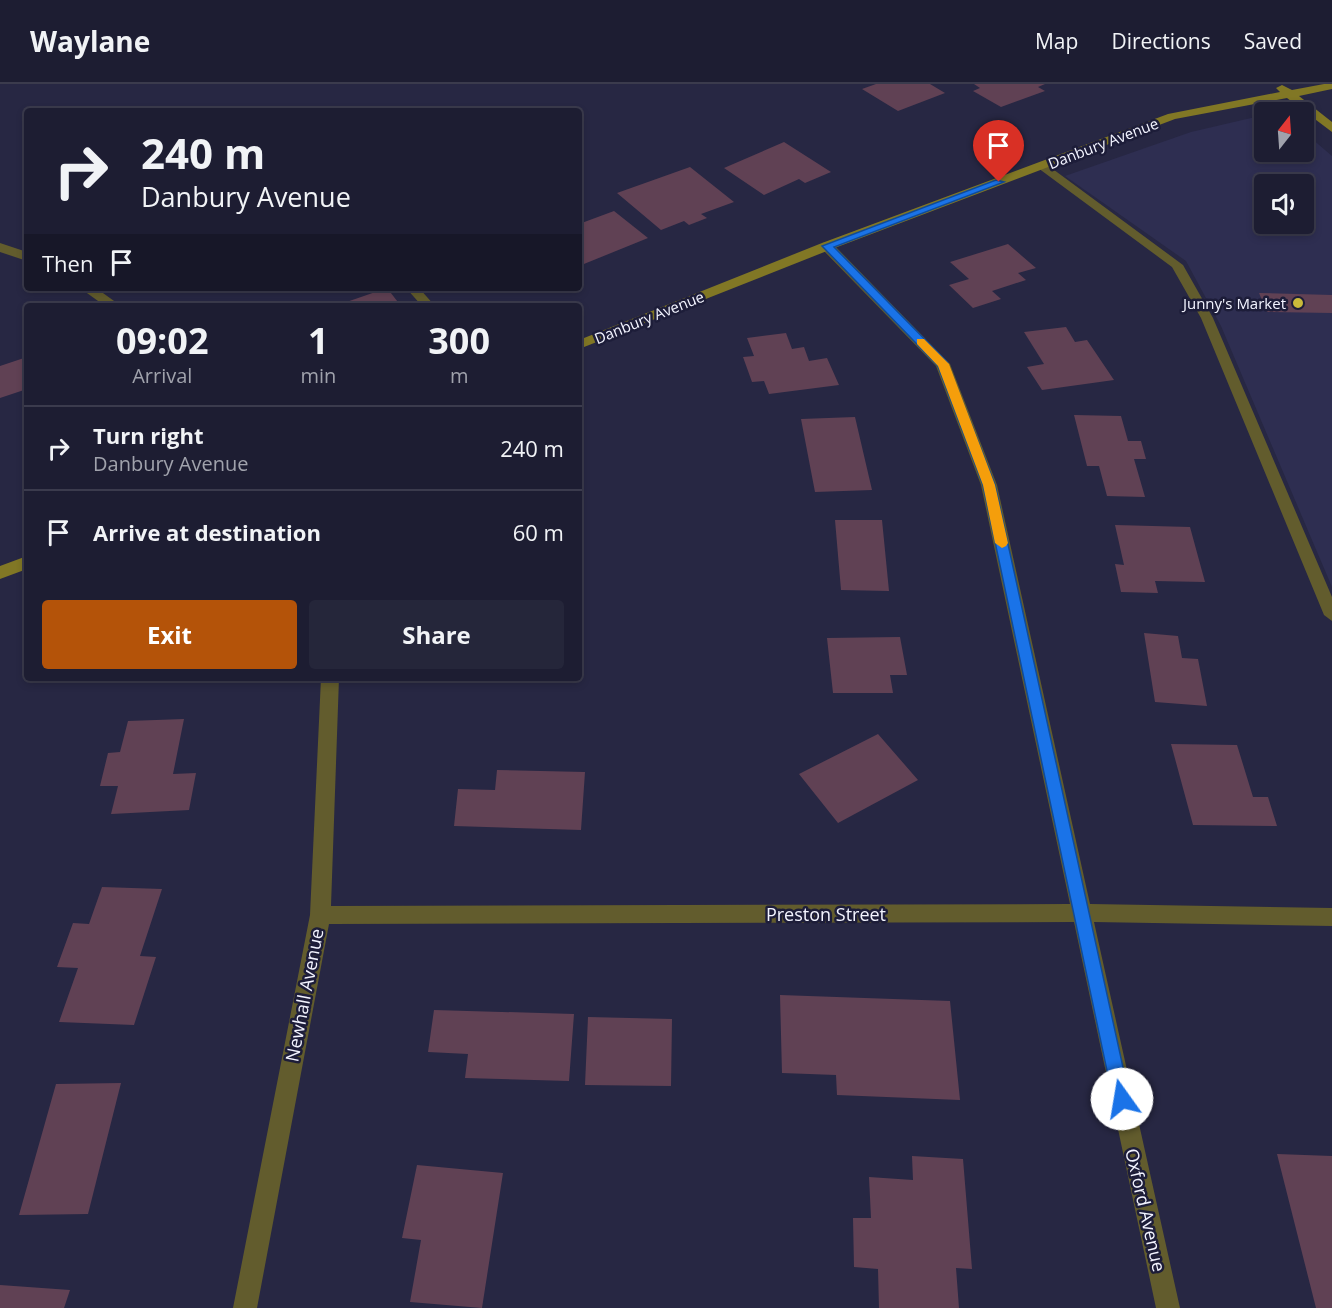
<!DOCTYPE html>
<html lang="en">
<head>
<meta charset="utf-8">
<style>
  :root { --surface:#1d1d32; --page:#25263a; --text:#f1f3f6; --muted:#a0a2ac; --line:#3b3b4d; --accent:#b45309 }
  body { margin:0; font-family:"Open Sans",sans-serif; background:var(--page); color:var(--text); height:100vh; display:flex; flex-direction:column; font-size:22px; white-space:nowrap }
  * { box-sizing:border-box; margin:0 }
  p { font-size:20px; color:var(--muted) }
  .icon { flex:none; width:33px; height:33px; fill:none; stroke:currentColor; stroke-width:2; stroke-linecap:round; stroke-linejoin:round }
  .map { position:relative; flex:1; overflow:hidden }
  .sheet { position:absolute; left:24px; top:219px; width:558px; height:378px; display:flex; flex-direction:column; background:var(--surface); border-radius:6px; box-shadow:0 3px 9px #0003,0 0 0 2px var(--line) }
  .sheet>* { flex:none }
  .hud { position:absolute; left:24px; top:24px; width:558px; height:183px; border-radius:6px; box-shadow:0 3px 9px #0003,0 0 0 2px var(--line); background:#1d1d32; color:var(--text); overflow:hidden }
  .needle { width:39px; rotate:17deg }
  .controls { position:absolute; left:1254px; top:18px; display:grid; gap:12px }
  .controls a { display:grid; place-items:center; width:60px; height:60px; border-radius:6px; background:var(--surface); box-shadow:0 3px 9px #0003,0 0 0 2px var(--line); font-size:30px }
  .pin { position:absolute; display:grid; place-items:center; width:51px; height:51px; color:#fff; margin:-62px -26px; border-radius:50% 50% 50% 0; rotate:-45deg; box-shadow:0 0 6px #0007 }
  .pin .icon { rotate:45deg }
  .me { position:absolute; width:66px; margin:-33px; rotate:347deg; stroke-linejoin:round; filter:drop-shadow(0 0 4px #0008) }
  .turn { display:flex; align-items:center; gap:21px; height:126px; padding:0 18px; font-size:27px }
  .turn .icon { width:78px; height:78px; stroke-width:2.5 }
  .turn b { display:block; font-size:42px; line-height:51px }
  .then { display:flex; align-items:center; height:57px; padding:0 18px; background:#0003; gap:12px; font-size:22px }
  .eta { display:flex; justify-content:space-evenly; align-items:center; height:102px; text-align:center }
  .eta b { font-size:36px; font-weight:700; line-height:42px }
  .action { display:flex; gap:12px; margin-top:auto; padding:12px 18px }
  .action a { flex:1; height:69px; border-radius:6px; background:var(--accent); color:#fff; font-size:24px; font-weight:700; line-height:69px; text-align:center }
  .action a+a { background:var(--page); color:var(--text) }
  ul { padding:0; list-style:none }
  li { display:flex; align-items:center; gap:18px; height:84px; padding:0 18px; border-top:2px solid var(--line) }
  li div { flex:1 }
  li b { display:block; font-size:22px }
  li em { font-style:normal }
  header { display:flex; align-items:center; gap:36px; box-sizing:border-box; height:84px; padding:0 30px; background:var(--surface); border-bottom:2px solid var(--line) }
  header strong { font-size:28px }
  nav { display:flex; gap:33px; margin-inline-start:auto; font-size:21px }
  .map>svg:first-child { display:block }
  .built { fill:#2e2e51; fill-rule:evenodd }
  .building { fill:#604154 }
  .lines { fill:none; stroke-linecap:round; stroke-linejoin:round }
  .lane { fill:#625c2d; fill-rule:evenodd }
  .street { fill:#625c2d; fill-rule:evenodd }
  .secondary { fill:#817725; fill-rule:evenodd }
  .route { fill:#1a73e8; stroke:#114b97; stroke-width:1.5 }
  .slow { fill:#f59e0b }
  .poi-dot { fill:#caba3a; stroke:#1d1d39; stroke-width:2 }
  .labels { text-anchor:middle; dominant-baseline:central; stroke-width:5; stroke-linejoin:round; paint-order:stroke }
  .far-street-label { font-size:15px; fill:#f3f4ff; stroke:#1d1d39 }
  .far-poi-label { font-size:15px; fill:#f3f4ff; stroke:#1d1d39; text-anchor:end }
  .street-label { font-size:18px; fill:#f3f4ff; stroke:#1d1d39 }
</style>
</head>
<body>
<header>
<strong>Waylane</strong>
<nav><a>Map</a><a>Directions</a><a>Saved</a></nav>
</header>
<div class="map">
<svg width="1332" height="1224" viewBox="0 0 1332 1224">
  <rect width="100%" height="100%" fill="#272743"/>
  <path class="built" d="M1264 31V68H1304V48L1332 72V503L1221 242 1186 177 1065 92 1191 48ZM1264 100H1304V140H1264Z"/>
  <path class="building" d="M876 0H930L945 9 898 27 862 5Z
    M974 0H1045L1038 3 1045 7 1001 23 973 7 980 4Z
    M784 58 831 88 805 99 799 95 764 111 724 84Z
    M690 83 734 118 701 130 707 134 689 141 684 137 661 146 617 109Z
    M614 127 648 154 579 182V140Z
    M1008 160 1036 184 1018 189 1026 196 992 207 1001 215 973 224 949 201 969 195 950 178Z
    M387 204 401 222H335Z
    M1259 209 1332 211V229L1267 228Z
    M1066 243 1075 258 1087 256 1114 296 1042 306 1027 283 1044 280 1024 248Z
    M786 249 792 265 804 263 809 277 827 274 839 301 769 310 764 297 752 298 743 273 754 272 747 254Z
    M27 273V305L0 314V282Z
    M1074 331 1121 332 1128 357H1141L1146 375H1134L1145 413 1107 412 1099 382H1087Z
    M855 333 872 406 815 408 801 335Z
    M835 436H882L889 507 841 506Z
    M1115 441 1190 443 1205 498 1155 497 1158 509 1121 508 1115 480 1124 481Z
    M1144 549 1178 552 1182 574 1198 575 1207 622 1155 618Z
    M900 553 907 591H890L893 609H833L827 554Z
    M184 635 173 690 196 689 189 726 111 730 118 702H100L108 669 120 668 128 637Z
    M878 650 918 696 838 739 799 690Z
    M1171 660 1237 661 1253 713H1268L1277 742 1193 741Z
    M497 686 585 688 581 746 454 742 458 705 495 706Z
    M102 803 162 805 140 872 156 873 134 941 59 938 78 884 57 883 73 839 89 840Z
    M780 911 950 917 960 1016 837 1011 836 991 782 989Z
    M434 926 574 930 569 997 465 994 468 970 428 968Z
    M588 933 672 935 671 1002 585 1001Z
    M121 999 88 1130 19 1131 56 1000Z
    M1277 1070 1332 1072V1224H1316Z
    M912 1072 963 1075 972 1185 956 1184 959 1224H879L878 1185 854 1183 853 1134H871L869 1093 913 1096Z
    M417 1081 503 1089 482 1224 410 1218 421 1156 402 1154Z
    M0 1201 70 1206 64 1224H0Z"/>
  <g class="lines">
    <path class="lane" d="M1038 80H1046L1183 181 1213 234 1332 513V537L1324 531 1201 234 1172 183 1038 84Z
      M406 204H419L435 222H422Z"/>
    <path class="street" d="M827 158 832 159 950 280 997 401 1090 820 1332 824V842L1094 838 1180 1224H1156L1074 838 329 840 257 1224H233L310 831 321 594H339L331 822 1070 820 981 401 936 282 822 165V159Z
      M0 159 27 168V177L0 168Z
      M80 204H96L121 222H105Z"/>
    <path class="secondary" d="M1324 0H1332V5L1299 12 1332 38V48L1287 14 1175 35 832 165 579 265V256L822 159 1168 30 1280 8 1276 4 1282 1 1292 6Z
      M27 472V485L0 495V482Z"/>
  </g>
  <path class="route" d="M996 96 1004 98 834 163 947 278 995 401 1130 1015 1128 1021 1122 1023 1116 1021 1113 1015 983 401 938 282 822 162Z"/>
  <path class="slow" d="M917 255H924L949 280 995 401 1008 459 1006 462 1002 464 995 459 983 401 938 282 917 260Z"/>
  <circle class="poi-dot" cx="1298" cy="219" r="6"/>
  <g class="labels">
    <g class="far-street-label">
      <text transform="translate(1103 59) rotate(-21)">Danbury Avenue</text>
      <text transform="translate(649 233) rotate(-22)">Danbury Avenue</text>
    </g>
    <g class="far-poi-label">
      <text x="1286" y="219">Junny's Market</text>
    </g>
    <g class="street-label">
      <text x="826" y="830">Preston Street</text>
      <text transform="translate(304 911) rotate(-79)">Newhall Avenue</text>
      <text transform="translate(1146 1126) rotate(77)">Oxford Avenue</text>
    </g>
  </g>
</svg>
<div class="controls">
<a><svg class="needle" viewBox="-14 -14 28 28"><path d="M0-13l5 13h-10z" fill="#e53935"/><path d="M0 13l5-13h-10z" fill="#a0a2ac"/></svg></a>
<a><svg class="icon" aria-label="sound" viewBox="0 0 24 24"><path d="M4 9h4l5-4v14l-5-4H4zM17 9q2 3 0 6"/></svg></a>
</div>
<div class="pin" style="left:999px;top:98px;background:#d93025"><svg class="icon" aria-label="arrive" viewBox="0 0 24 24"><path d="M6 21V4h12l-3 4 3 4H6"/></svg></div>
<svg class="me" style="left:1122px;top:1015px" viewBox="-20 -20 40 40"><circle r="19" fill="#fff"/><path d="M0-13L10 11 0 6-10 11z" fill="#1a73e8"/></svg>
<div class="hud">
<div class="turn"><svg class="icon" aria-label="right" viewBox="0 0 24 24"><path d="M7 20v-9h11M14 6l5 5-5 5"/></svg><div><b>240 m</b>Danbury Avenue</div></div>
<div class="then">Then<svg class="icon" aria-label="arrive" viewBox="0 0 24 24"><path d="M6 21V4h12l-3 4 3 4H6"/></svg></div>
</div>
<section class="sheet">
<div class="eta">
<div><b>09:02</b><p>Arrival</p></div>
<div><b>1</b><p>min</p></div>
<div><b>300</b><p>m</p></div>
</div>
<ul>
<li><svg class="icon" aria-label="right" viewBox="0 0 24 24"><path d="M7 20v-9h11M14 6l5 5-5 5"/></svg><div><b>Turn right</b><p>Danbury Avenue</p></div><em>240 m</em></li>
<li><svg class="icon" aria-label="arrive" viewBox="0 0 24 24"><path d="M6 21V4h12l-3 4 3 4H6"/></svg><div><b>Arrive at destination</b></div><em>60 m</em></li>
</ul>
<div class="action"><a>Exit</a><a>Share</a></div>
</section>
</div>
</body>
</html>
